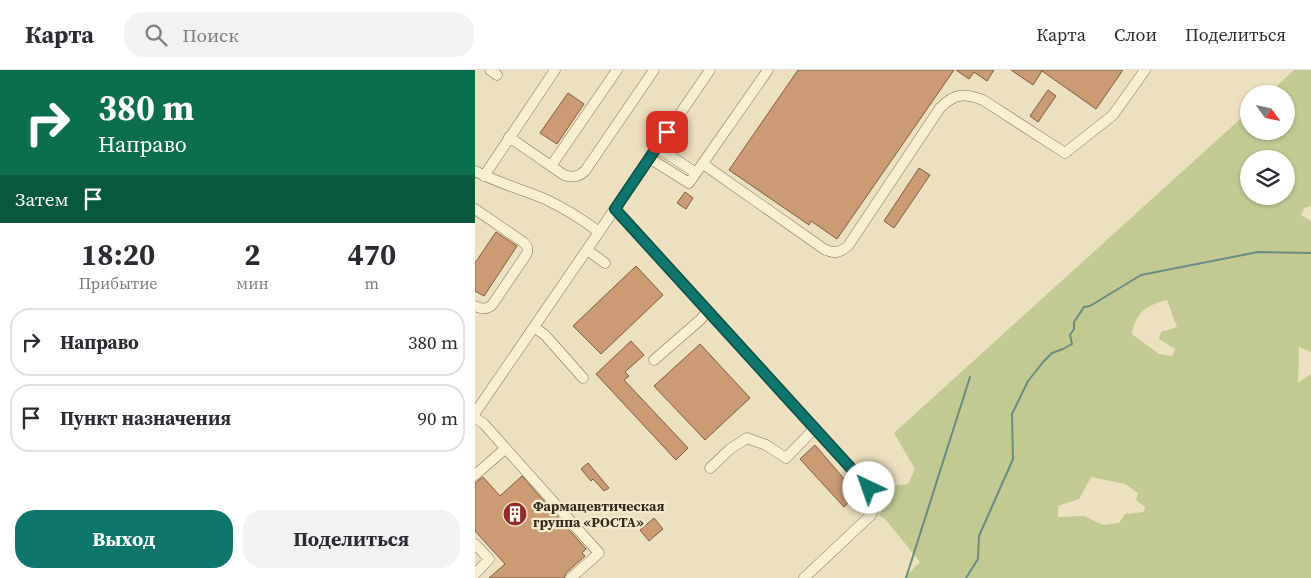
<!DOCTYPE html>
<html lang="ru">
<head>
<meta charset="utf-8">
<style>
  :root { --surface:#fff; --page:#f2f2f3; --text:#2b2b33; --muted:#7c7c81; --line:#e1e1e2; --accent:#0f766e }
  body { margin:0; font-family:"Source Serif 4",serif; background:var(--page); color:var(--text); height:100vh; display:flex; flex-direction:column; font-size:19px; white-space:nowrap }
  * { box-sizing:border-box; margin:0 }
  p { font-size:16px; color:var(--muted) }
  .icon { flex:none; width:28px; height:28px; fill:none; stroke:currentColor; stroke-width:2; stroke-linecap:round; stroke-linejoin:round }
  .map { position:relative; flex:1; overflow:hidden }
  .drawer { display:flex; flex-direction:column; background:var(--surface); width:475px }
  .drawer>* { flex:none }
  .guide { background:#0b6e4f; color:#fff; overflow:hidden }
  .needle { width:32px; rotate:123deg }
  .tools { position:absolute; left:765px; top:15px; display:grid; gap:10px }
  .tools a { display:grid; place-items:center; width:55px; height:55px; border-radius:50%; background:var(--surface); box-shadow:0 1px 4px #0004; font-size:25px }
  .pin { position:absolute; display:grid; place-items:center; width:42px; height:42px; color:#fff; margin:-21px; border-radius:10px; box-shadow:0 2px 8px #0006 }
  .me { position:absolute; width:55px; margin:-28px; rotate:318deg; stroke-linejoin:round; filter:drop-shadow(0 0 4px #0008) }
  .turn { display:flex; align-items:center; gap:18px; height:105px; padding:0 15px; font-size:22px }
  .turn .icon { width:65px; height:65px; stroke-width:2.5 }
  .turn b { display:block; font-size:35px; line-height:42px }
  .then { display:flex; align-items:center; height:48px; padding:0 15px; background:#0003; gap:10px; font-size:19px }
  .eta { display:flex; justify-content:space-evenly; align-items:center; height:85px; text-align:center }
  .eta b { font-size:30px; font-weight:700; line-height:35px }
  .cta { display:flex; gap:10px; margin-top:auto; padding:10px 15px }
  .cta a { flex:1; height:58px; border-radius:20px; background:var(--accent); color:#fff; font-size:20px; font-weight:700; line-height:58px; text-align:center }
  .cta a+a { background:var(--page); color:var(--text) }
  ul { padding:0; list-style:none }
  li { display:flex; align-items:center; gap:15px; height:68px; margin:0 10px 8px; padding:0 5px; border:2px solid var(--line); border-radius:20px }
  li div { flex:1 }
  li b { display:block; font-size:19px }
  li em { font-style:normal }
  header { display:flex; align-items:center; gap:30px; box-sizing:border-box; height:70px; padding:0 25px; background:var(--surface); border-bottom:1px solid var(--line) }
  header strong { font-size:24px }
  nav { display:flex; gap:28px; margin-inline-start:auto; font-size:18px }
  .search { width:350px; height:45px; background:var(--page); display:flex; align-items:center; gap:12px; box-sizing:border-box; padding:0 18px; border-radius:20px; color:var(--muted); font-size:19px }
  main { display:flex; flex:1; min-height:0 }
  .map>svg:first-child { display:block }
  .green { fill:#c2ca92; fill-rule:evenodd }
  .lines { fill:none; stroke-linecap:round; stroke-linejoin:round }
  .stream { stroke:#698c84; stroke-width:2 }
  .building { fill:#cb9b73; stroke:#835b3d }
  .minor-casing { stroke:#857157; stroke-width:11 }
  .minor { stroke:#f8eed0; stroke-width:10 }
  .route-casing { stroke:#0a4d48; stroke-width:12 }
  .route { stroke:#0f766e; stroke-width:9 }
  .labels { text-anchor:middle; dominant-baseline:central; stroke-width:4.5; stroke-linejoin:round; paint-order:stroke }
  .poi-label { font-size:14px; font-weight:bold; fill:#34281b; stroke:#f5ebcd; text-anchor:start }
</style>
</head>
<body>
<header>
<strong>Карта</strong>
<div class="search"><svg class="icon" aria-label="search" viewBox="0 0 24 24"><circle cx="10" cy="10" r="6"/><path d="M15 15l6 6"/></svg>Поиск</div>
<nav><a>Карта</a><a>Слои</a><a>Поделиться</a></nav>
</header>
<main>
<section class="drawer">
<div class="guide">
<div class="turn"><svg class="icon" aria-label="right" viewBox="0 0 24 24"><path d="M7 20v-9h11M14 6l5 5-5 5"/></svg><div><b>380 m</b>Направо</div></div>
<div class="then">Затем<svg class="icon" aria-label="arrive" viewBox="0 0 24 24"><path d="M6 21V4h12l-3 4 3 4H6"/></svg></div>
</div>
<div class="eta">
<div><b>18:20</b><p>Прибытие</p></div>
<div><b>2</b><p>мин</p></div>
<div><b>470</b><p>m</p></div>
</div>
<ul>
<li><svg class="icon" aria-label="right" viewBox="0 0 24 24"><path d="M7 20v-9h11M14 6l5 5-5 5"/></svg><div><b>Направо</b></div><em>380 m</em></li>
<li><svg class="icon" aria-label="arrive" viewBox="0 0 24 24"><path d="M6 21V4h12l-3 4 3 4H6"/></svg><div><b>Пункт назначения</b></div><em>90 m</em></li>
</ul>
<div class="cta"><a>Выход</a><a>Поделиться</a></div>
</section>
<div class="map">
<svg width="836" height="508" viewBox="0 0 836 508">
  <rect width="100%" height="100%" fill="#ede0be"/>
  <path class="green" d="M819 0H836V136L829 138 826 145 836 151V282L824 277 823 313 836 304V508H429L445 492 411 450 404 445 421 415 433 414 440 399 419 363 774 41V61H811V24H793ZM774 89H811V126H774ZM692 230 702 257 686 262 684 269 700 279 697 286 684 284 657 264C661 241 671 236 692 230ZM616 407 650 414 663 423 661 430 670 437 669 442 650 444 644 453 628 455 609 446 583 447V436L604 429Z"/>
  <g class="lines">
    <path class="stream" d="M431 508 495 307
      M491 508 503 489 504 466 538 389 537 344 553 311 569 291 577 283 588 279 597 274 595 265 599 259V252L609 237 615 236 666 205 783 182 836 183"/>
  </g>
  <path class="building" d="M323 0H479L362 169 336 151 334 155 254 100Z
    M481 0H519L512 11 499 2 494 9Z
    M536 0H648L621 39 567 1 558 15Z
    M573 20 581 26 563 52 555 46Z
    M93 23 109 34 82 74 65 63Z
    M444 98 455 105 419 158 409 151Z
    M210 122 218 128 211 139 202 133Z
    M21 162 42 176 9 226 0 221V193Z
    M161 196 188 225 126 284 98 256Z
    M156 271 169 285 150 302 154 306 149 310 213 378 201 390 121 304Z
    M225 274 275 328 230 370 179 316Z
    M340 375 382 424 369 437 325 389Z
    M113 393 134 418 129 421 118 409 116 411 106 399Z
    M47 406 111 479 107 483 110 486 91 503 89 508H14L30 494 0 461V413L8 407 25 426Z
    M179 448 188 459 174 471 165 460Z"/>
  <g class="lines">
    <defs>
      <path id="minor" d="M15 0 22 5
        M34 67 89 105C98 108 103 107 110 101L179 0
        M182 77 221 103
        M174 88 214 113 293 0
        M228 94 349 179C359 184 364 183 373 176L465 38C480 23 489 23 508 30L590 83 638 45 670 0
        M76 96 142 0
        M0 101C23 113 46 119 70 129 89 138 107 149 124 162
        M9 106 80 0
        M0 139 48 172C53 176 54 179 51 185L17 235C11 240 7 239 0 236
        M140 139 394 418 402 433 396 445 329 508
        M112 180 130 193
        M59 257 70 265 108 308
        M179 290 225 250 233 241
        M0 343 235 0
        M0 348 9 354 124 483 96 508
        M235 398 255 379 272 368 291 375 311 388 340 358
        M0 405 30 379
        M0 474 14 489 0 504"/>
    </defs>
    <use href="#minor" class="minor-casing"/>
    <use href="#minor" class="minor"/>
  </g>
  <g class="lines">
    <defs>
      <path id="route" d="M192 62 140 139 394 418"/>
    </defs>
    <use href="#route" class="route-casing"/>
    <use href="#route" class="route"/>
  </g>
  <defs>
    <symbol id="building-disc" viewBox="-11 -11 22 22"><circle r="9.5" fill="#932b28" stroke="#f5ebcd"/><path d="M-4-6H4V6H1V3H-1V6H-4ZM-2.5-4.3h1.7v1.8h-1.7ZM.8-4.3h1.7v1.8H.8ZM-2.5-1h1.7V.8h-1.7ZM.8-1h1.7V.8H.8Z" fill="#fff"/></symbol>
  </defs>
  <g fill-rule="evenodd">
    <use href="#building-disc" x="26" y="430" width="28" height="28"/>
  </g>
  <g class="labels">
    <g class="poi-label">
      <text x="58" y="436">Фармацевтическая<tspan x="58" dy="16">группа «РОСТА»</tspan></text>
    </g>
  </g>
</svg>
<div class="tools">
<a><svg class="needle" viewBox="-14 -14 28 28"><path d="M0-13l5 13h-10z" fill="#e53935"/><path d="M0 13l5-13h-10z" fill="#7c7c81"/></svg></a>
<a><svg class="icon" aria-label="layers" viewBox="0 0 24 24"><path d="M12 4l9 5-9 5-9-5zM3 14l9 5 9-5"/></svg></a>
</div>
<div class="pin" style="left:192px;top:62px;background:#d93025"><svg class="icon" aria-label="arrive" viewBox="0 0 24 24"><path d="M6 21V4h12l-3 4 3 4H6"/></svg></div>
<svg class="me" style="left:394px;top:418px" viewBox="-20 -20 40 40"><circle r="19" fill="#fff"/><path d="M0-13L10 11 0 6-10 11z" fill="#0f766e"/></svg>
</div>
</main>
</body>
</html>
